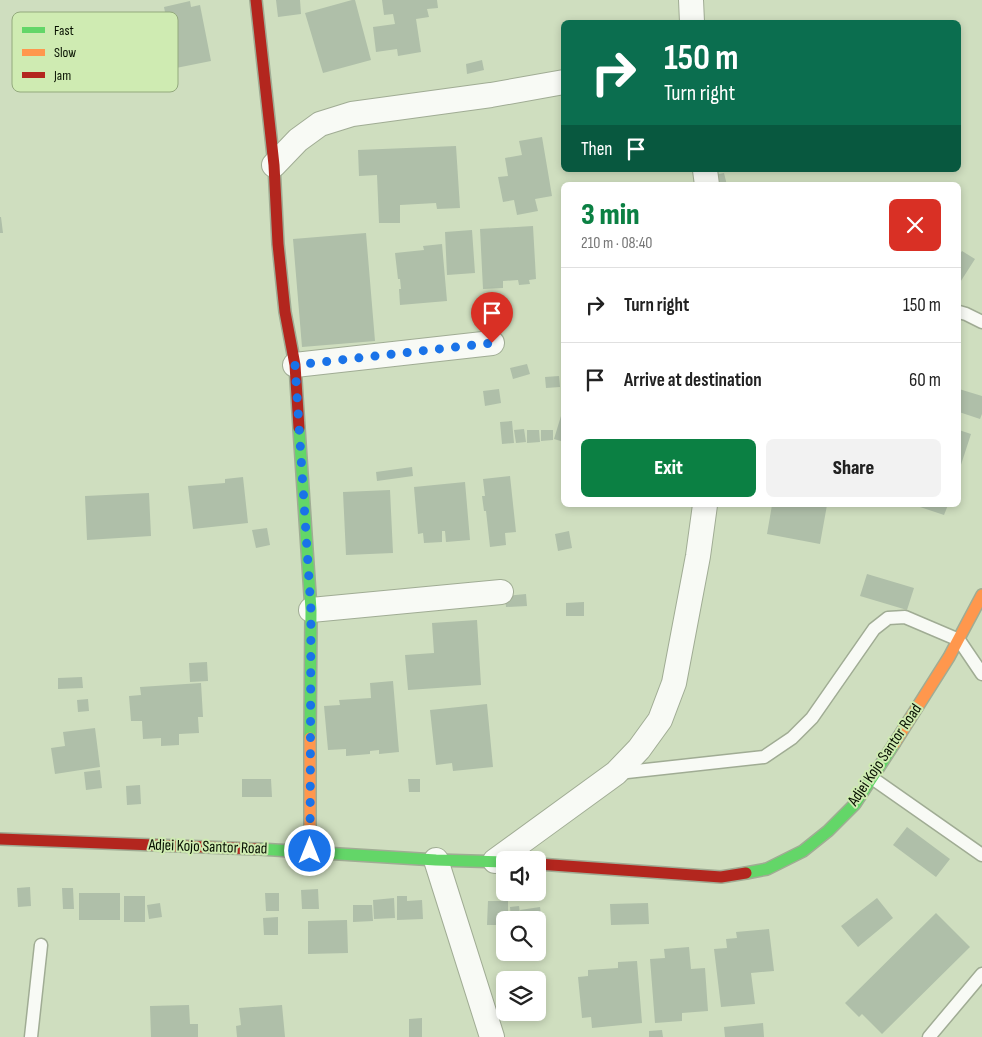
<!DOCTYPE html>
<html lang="en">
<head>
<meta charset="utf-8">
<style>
  :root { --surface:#fff; --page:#f2f2f2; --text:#222; --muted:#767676; --line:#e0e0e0; --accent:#0b8043 }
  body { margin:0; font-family:"Sofia Sans Condensed",sans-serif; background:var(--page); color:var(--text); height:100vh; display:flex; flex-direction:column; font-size:19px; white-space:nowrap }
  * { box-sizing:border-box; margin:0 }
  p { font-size:16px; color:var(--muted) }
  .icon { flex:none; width:28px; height:28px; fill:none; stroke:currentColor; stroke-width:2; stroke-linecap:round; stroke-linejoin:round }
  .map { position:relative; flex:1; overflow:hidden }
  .panel { position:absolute; left:561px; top:182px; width:400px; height:325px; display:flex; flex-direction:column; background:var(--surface); border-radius:8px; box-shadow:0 2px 8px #0003 }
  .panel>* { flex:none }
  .guide { position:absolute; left:561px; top:20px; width:400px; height:152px; border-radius:8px; box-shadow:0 2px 8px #0003; background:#0b6e4f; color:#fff; overflow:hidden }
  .controls { position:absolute; left:496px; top:851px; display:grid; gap:10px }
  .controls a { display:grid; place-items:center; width:50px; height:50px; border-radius:8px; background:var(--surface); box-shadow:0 2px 8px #0003; font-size:25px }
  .pin { position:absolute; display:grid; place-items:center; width:42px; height:42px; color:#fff; margin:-51px -21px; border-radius:50% 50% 50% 0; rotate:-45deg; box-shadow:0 0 5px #0007 }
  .pin .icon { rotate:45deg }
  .me { position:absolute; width:55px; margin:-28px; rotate:0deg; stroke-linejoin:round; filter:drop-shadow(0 0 4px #0008) }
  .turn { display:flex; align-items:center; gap:18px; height:105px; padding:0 20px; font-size:22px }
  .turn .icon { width:65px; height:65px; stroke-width:2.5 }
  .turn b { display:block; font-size:35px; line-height:42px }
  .then { display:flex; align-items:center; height:48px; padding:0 20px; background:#0003; gap:10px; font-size:19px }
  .round { display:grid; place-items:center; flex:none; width:52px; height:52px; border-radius:8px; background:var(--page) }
  .headline { display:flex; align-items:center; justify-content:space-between; height:85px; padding:0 20px }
  h1 { font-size:30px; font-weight:800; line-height:38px; color:var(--accent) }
  .cta { display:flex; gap:10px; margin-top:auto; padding:10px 20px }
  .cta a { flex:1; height:58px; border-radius:8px; background:var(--accent); color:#fff; font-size:20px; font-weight:800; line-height:58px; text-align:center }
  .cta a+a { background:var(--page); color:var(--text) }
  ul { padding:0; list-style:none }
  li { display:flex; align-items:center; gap:15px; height:75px; padding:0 20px; border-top:1px solid var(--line) }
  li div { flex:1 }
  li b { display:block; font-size:19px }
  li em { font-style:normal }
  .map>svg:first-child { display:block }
  .building { fill:#afbfa9 }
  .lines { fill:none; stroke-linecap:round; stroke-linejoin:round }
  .lane-casing { stroke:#a0ac94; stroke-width:15 }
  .street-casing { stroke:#a0ac94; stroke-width:26 }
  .fast-casing { stroke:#a0ac94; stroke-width:14 }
  .slow-casing { stroke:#a0ac94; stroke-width:14 }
  .jam-casing { stroke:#a0ac94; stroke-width:14 }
  .lane { stroke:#f8faf5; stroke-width:12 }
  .street { stroke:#f8faf5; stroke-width:24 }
  .fast { stroke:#63d668; stroke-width:11 }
  .slow { stroke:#ff974d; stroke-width:11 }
  .jam { stroke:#b3261e; stroke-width:11 }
  .route { stroke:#1a73e8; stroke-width:9; stroke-dasharray:0 16.2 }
  .labels { text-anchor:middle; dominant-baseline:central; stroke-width:4; stroke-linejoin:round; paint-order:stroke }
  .street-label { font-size:16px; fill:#071000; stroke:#cfebb2 }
  .key { fill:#cfebb2; stroke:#93a97d; stroke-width:1 }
  .key-label { font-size:14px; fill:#071000 }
</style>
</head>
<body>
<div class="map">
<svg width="982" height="1037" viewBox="0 0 982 1037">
  <rect width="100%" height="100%" fill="#cfdebf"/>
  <path class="building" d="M276 0H300L301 14 278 17Z
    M352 0H355L371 60 323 73 305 13Z
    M382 0H437L438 8 427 9 429 17 416 19 421 52 398 56 397 49 376 52 373 27 395 24 393 14 384 15Z
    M190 1 191 7 200 5 211 61 176 68 164 7Z
    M482 60 484 70 467 74 466 64Z
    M542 137 552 196 535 199 538 211 517 215 514 200 503 202 498 177 508 176 505 158 522 155 519 141Z
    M456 146 460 208 437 209 436 203 400 205V223H379L377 175 359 176 358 150Z
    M724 173 727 185H716L714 175Z
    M0 217H1L3 233H0Z
    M533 226 536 279 529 280 530 284 519 285 518 280 503 281V288L483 289 480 229Z
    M472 230 475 273 447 275 445 232Z
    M366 233 375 341 302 347 293 239Z
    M442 244 447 301 400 305 399 289H401L400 279H398L395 253 424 250 423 246Z
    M962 251 975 259 959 284V255Z
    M527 364 530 374 513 379 510 368Z
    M559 376 560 387 546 388 545 377Z
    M499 389 501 403 485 406 483 391Z
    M959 389 982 396V414L980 419 959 412Z
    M561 416 564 417V442L554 439Z
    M512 421 514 443 502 444 500 422Z
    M524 429 526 442 516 443 514 430Z
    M527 430H539L540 442 527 443Z
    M541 430H553V440L541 441Z
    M959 430 971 434 959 471Z
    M412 467 413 476 377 481 376 472Z
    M510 476 516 532 505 533 506 545 490 547 486 511H484L482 496H485L483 479Z
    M243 477 248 523 193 529 188 486 225 483V479Z
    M465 482 470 540 446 542 445 531H442V542L424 543 423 533 418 534 414 487Z
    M390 490 393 553 346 555 343 492Z
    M149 493 151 536 87 540 85 496Z
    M772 505H827L820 544 767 534Z
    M914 505H948L944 515Z
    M267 528 270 545 256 548 252 530Z
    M569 531 572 548 558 551 555 534Z
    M867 574 914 588 907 610 860 596Z
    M526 594 527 606 506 607 505 596Z
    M584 602V616H566V603Z
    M477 620 481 685 408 690 405 655 434 653 432 623Z
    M207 662 208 681 190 682 189 663Z
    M82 677 83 688 58 689V678Z
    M393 681 399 752 379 754V750L370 751V754L346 756V749L328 750 324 706 340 705 339 700 371 698 370 683Z
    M201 683 203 717H198L199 733 179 734V745L161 746V738L143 739 142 721H131L129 696 141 695 140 687Z
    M88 699 89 711 78 712 77 700Z
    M487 704 493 767 453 771 452 763 436 765 430 710Z
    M95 728 100 767 55 774 51 748 65 746 63 732Z
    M100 770 102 788 86 790 84 772Z
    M242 779H271L272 797H242Z
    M408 779H420V792H409Z
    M140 785 141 804 127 805 126 786Z
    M907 827 950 859 936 877 893 845Z
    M30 887 31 906 18 907 17 888Z
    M62 888H73L74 909H63Z
    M318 889 319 909H302L301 890Z
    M79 893H120V920H79Z
    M265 893H279V911H266Z
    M124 896H145V922H124Z
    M397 896H407V901L422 900 423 919 397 920Z
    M394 898 395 918 374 919 373 900Z
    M877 898 893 918 858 947 841 926Z
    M488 901H508V920H505V925H487Z
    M160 903 162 917 149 919 147 905Z
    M648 903 649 924 611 925 610 904Z
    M353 905H372L373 921 353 922Z
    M519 906 521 920H511L510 907Z
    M540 907 543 929 538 930V920H522L520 910Z
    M936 913 970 947 882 1034 862 1014 859 1017 845 1003Z
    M278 917V935H264L263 918Z
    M347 920 348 953 308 954V921Z
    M769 929 774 971 751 973 755 1004 721 1007 714 949 727 948 726 939 737 938 736 932Z
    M689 947 691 969 705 968 708 1011 682 1013V1021L655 1023 650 959 665 958 664 949Z
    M637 961 642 1023 592 1028 591 1017 582 1018 578 977 588 976V970L618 968V962Z
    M189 1005 190 1024H198V1037H151L150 1006Z
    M282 1005 285 1037H237L236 1026 241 1025 239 1008Z
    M422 1018V1037H409V1019Z
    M763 1023 764 1037H725L724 1027Z
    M662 1030 663 1037H649V1031Z"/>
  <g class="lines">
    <defs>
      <path id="lane" d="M959 312 966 314 982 322
        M618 773 764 757 792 738 812 718 874 629 888 618 905 617 959 640 982 674
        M872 778 982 855
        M31 1037 41 945
        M929 1037 982 974"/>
      <path id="street" d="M691 0 692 22
        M274 165 298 140 320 124 352 114 491 95 564 82
        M705 170 707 185
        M295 365 492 343
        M311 610 501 592
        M436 860 492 1037
        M495 861 616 773 639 749 660 720 674 683 698 556 705 505"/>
      <path id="fast" d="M299 428 311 610 310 738
        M259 849 436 860 505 862
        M746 873 767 869 803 851 828 831 855 804 894 744"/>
      <path id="slow" d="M894 744 949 657 982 595
        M310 851V738"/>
      <path id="jam" d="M256 0 274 165 278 244 285 312 295 365 299 428
        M0 839 259 849
        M538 864 721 877 746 873"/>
    </defs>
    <use href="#lane" class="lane-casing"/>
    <use href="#street" class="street-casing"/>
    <use href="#fast" class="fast-casing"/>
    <use href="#slow" class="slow-casing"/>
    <use href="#jam" class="jam-casing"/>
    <use href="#lane" class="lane"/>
    <use href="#street" class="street"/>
    <use href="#fast" class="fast"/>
    <use href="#slow" class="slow"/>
    <use href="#jam" class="jam"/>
  </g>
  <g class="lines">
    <path class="route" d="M310 851 311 610 295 365 492 343"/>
  </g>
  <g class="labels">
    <g class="street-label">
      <text transform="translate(885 755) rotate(-56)">Adjei Kojo Santor Road</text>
      <text transform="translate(208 847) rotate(2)">Adjei Kojo Santor Road</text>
    </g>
  </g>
  <rect x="12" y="12" width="166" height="80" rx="8" class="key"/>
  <rect x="22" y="27" width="23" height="6" fill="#63d668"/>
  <rect x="22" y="49" width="23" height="7" fill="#ff974d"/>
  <rect x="22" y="72" width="23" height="6" fill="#b3261e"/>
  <g class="key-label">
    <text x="54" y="35">Fast</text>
    <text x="54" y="57">Slow</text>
    <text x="54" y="80">Jam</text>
  </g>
</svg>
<div class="controls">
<a><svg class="icon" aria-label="sound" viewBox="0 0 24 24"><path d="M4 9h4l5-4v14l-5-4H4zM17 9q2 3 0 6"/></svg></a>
<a><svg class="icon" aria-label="search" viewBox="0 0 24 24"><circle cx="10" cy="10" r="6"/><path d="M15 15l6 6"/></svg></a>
<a><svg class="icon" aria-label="layers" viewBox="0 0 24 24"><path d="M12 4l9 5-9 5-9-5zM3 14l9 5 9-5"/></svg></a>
</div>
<div class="pin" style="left:492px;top:343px;background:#d93025"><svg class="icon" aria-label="arrive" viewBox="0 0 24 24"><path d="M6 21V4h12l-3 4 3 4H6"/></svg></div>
<svg class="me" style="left:310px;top:851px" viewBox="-20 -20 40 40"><circle r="17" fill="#1a73e8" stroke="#fff" stroke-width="3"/><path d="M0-11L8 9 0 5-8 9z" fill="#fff"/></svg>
<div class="guide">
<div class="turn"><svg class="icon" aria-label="right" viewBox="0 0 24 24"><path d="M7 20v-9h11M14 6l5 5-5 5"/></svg><div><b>150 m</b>Turn right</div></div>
<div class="then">Then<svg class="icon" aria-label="arrive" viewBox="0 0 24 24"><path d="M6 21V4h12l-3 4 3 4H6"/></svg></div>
</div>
<section class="panel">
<div class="headline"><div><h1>3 min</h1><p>210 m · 08:40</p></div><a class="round" style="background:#d93025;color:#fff"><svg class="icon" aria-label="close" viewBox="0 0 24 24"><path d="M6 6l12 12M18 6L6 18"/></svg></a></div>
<ul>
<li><svg class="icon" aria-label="right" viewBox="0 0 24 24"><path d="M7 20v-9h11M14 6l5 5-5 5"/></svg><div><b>Turn right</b></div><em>150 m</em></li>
<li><svg class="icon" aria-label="arrive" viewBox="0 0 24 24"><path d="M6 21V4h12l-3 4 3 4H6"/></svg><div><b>Arrive at destination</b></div><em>60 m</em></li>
</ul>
<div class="cta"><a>Exit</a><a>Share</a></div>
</section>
</div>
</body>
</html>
